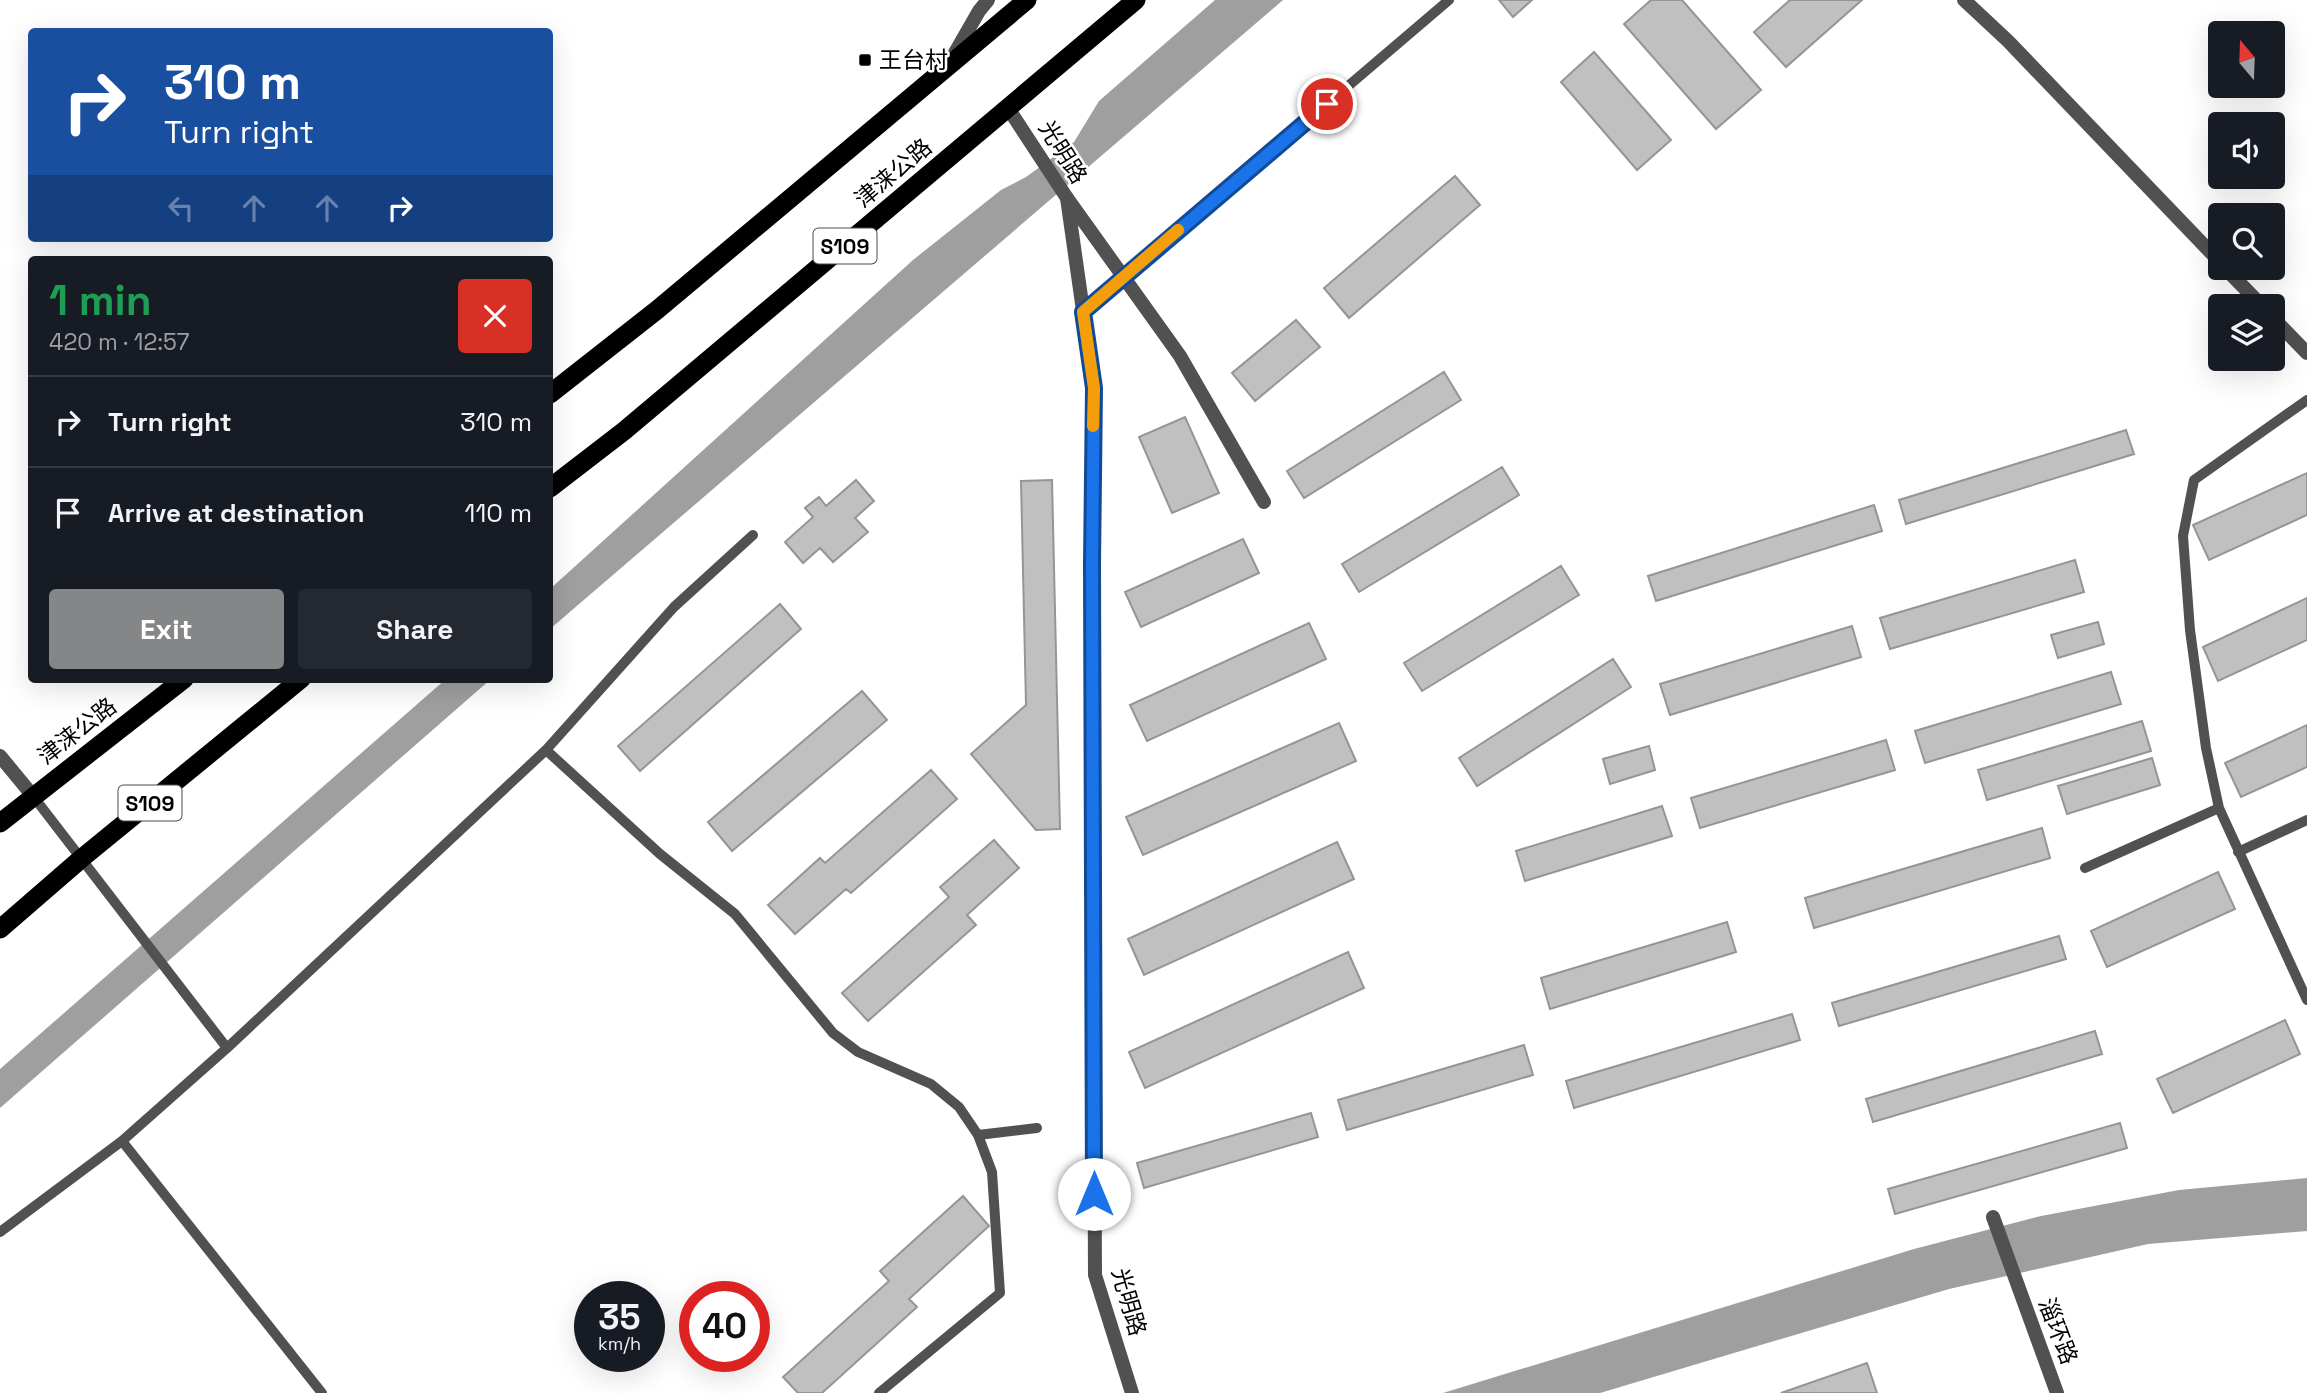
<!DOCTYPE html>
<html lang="en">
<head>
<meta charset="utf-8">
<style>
  :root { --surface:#171b24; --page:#242831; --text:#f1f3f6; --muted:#9ea1a6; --line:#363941; --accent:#858687 }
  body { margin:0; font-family:"Space Grotesk","Noto Sans SC",sans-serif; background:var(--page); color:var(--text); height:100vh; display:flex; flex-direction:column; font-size:26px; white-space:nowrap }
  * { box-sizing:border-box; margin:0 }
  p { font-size:23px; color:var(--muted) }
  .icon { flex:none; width:38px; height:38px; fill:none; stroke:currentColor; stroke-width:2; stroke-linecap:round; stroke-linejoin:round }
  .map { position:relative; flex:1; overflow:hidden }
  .drawer { position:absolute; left:28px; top:256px; width:525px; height:427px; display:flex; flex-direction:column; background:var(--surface); border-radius:7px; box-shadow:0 7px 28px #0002 }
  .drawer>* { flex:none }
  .guide { position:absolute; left:28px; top:28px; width:525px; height:214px; border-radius:7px; box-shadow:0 7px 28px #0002; background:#1a4fa0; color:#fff; overflow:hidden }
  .needle { width:46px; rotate:341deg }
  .fabs { position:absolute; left:2208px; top:21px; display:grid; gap:14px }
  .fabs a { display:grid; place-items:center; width:77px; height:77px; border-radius:7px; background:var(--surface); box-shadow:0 7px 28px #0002; font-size:35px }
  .speed { position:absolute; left:574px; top:1281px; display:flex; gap:14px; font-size:35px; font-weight:700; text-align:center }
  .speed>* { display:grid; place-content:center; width:91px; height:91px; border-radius:50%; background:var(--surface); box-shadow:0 7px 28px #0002; line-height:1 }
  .speed small { font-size:18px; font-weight:400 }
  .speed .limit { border:10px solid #d22; background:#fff; color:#111 }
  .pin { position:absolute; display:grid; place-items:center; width:60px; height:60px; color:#fff; margin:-30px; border:4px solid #fff; border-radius:50%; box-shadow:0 2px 7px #0007 }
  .me { position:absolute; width:77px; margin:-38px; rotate:0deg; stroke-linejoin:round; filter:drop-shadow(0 0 5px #0008) }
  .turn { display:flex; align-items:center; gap:24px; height:147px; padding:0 21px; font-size:32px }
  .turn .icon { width:91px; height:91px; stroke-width:2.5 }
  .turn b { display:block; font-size:49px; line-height:60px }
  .lanes { display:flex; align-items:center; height:66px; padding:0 21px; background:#0003; justify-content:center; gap:35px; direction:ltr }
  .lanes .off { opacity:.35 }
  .round { display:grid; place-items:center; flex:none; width:74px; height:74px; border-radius:7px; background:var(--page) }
  .summary { display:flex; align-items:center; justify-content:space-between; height:119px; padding:0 21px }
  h1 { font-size:42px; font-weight:800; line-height:52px; color:#1e9e55 }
  .action { display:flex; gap:14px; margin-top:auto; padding:14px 21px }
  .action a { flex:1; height:80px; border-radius:7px; background:var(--accent); color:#fff; font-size:28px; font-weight:800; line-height:80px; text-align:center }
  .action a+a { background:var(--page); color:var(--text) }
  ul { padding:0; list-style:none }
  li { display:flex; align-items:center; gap:21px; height:91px; padding:0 21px; border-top:2px solid var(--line) }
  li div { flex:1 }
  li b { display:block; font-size:26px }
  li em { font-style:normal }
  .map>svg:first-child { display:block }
  .water { fill:#9f9f9f }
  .building { fill:#c0c0c0; stroke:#959595; stroke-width:2 }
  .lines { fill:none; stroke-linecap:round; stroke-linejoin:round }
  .service { stroke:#515151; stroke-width:10 }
  .minor { stroke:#515151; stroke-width:14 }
  .tertiary { stroke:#515151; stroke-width:14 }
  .trunk { stroke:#000; stroke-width:19 }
  .route-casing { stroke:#114b97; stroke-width:18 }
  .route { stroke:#1a73e8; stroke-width:12 }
  .slow { stroke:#f59e0b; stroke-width:12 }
  .poi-dot { fill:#000; stroke:#fff; stroke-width:2.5 }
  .labels { text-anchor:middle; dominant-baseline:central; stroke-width:5; stroke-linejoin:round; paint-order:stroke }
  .shield { fill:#fff; stroke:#4c4c4c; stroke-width:2 }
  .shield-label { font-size:21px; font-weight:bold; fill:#000 }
  .poi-label { font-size:23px; fill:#000; stroke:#fff; text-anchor:start }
  .street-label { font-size:23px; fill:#000; stroke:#fff }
</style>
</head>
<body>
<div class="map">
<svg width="2307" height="1393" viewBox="0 0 2307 1393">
  <rect width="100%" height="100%" fill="#fff"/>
  <path class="water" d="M1215 0H1283L550 629V589L913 260 1001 190 1026 177 1074 142 1099 101Z
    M446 679H491L0 1108V1069Z
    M2307 1178V1231L2148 1244 1949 1289 1600 1393H1443L1914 1249 2041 1216 2179 1190Z"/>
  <path class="building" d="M1499 0H1532L1513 17Z
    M1651 0H1682L1761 90 1716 129 1624 24Z
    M1790 0H1862L1786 67 1754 32Z
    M1594 52 1671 140 1637 170 1561 82Z
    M1455 176 1480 205 1349 318 1324 288Z
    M1296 320 1320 347 1255 401 1232 373Z
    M1444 372 1461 400 1304 498 1287 471Z
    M1185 417 1219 493 1172 513 1139 437Z
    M2126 430 2134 454 1906 524 1899 500Z
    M1502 467 1519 495 1359 592 1342 564Z
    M2307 473V515L2209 560 2193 525Z
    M856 480 874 501 855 518 868 532 833 562 820 548 803 563 785 542 813 517 805 508 819 497 826 506Z
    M1052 480 1060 829 1036 830 971 754 1026 705 1021 481Z
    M1874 505 1882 531 1656 601 1648 576Z
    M1243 539 1259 573 1141 627 1125 592Z
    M2075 560 2084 592 1890 649 1880 618Z
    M1561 566 1579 595 1422 691 1404 663Z
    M2307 598V640L2218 681 2203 647Z
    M780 604 801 629 640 771 618 746Z
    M2098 622 2104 644 2058 658 2051 635Z
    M1309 623 1326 659 1147 741 1130 705Z
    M1852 626 1861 657 1670 715 1660 684Z
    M1613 659 1631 687 1477 786 1459 758Z
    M2111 672 2121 704 1925 763 1915 731Z
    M862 691 887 720 732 851 708 822Z
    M2142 721 2151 751 1987 800 1978 770Z
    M1339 723 1356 761 1143 855 1126 817Z
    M2307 725V767L2241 797 2225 763Z
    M1886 740 1895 770 1700 828 1691 798Z
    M1649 746 1655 770 1610 784 1603 759Z
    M2152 758 2160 785 2067 814 2058 786Z
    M931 770 957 799 851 893 846 889 795 934 768 905 820 858 825 863Z
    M1662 806 1672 836 1525 881 1516 851Z
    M2042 828 2050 858 1814 928 1805 898Z
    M994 840 1019 868 967 915 976 925 868 1021 842 993 949 897 940 887Z
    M1337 842 1354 879 1144 975 1128 939Z
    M2218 872 2235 909 2107 967 2091 931Z
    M1727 922 1736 952 1550 1009 1541 978Z
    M2059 936 2066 959 1839 1026 1832 1003Z
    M1348 952 1364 988 1145 1088 1129 1052Z
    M1792 1014 1800 1040 1574 1108 1566 1081Z
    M2285 1020 2300 1054 2173 1113 2157 1079Z
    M2095 1031 2102 1054 1873 1122 1866 1099Z
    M1524 1045 1533 1075 1347 1130 1338 1100Z
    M1311 1113 1318 1137 1144 1188 1137 1163Z
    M2120 1123 2127 1148 1895 1214 1888 1189Z
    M963 1196 989 1226 909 1299 917 1307 822 1393H798L783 1377 889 1281 880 1271Z
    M1867 1363 1877 1393H1781Z"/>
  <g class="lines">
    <path class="service" d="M1083 312 1449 0
      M2307 400 2194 480 2183 536 2190 630 2206 748 2219 808 2307 1000
      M546 750 660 854 735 914 833 1033 858 1052 931 1084 959 1107 978 1135 992 1172 1000 1293 879 1393
      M33 796 227 1048
      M2238 852 2307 820
      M2085 868 2219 808
      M978 1135 1037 1128
      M122 1141 322 1393
      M0 1232 122 1141 227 1048 546 750 674 607 753 535"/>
    <path class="minor" d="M1964 0 2008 41 2221 263
      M952 58 979 11 988 0
      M1067 198 1180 356 1264 502
      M2225 268 2262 306
      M2273 318 2307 353
      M0 756 33 796
      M1993 1217 2057 1393"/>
    <path class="tertiary" d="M1008 108 1067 198 1094 388 1092 536 1095 1275 1132 1393"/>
    <path class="trunk" d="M550 394 657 310 1027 0
      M550 488 624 431 1136 0
      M0 823 184 679
      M0 929 82 858 301 679"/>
  </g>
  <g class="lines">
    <defs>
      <path id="route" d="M1094 1194 1092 564 1094 388 1083 312 1327 104"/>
    </defs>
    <use href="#route" class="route-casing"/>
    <use href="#route" class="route"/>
    <path class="slow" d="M1093 426 1094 388 1083 312 1178 230"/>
  </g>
  <rect class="poi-dot" x="858" y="53" width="14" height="14" rx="3.5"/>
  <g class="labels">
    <g class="shield">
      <rect x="813.5" y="228.5" width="63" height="35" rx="5"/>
      <rect x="118.5" y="785.5" width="63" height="35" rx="5"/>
    </g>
    <g class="shield-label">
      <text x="845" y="246">S109</text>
      <text x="150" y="803">S109</text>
    </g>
    <g class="poi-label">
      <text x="879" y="60">王台村</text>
    </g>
    <g class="street-label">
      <text transform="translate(1063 152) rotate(58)">光明路</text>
      <text transform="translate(893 173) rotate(-40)">津涞公路</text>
      <text transform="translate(77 731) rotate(-38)">津涞公路</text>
      <text transform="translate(1129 1302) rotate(74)">光明路</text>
      <text transform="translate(2058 1331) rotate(69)">淄环路</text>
    </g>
  </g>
</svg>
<div class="fabs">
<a><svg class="needle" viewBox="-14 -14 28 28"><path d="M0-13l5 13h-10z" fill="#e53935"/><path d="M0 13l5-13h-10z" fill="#9ea1a6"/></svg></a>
<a><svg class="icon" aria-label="sound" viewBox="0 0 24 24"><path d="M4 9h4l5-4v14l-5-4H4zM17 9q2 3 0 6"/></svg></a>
<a><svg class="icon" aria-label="search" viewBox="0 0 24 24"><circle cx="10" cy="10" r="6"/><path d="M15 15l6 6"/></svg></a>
<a><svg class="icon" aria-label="layers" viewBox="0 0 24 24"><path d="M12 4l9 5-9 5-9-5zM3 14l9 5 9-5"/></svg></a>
</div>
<div class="speed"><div>35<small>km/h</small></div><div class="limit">40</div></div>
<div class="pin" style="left:1327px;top:104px;background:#d93025"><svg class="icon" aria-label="arrive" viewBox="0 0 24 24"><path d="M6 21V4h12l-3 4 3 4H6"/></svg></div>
<svg class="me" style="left:1094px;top:1194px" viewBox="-20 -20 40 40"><circle r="19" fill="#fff"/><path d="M0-13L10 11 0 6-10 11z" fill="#1a73e8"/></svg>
<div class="guide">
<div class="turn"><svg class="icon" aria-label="right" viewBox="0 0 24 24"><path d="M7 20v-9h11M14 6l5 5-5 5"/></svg><div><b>310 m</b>Turn right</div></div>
<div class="lanes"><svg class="icon off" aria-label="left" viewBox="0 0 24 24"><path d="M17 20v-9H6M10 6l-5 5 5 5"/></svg><svg class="icon off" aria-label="ahead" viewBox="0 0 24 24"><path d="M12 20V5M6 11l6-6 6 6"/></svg><svg class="icon off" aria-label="ahead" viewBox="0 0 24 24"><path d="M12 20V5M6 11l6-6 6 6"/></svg><svg class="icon" aria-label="right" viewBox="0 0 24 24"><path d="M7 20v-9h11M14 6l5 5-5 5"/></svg></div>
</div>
<section class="drawer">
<div class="summary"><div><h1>1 min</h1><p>420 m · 12:57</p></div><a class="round" style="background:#d93025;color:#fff"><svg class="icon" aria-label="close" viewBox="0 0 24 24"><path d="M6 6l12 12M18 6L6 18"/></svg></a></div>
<ul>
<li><svg class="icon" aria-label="right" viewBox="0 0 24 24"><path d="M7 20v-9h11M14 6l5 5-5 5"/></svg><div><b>Turn right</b></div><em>310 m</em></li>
<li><svg class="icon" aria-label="arrive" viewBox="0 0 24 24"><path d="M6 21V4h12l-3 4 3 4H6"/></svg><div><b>Arrive at destination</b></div><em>110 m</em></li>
</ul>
<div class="action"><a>Exit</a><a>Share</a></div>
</section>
</div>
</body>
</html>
